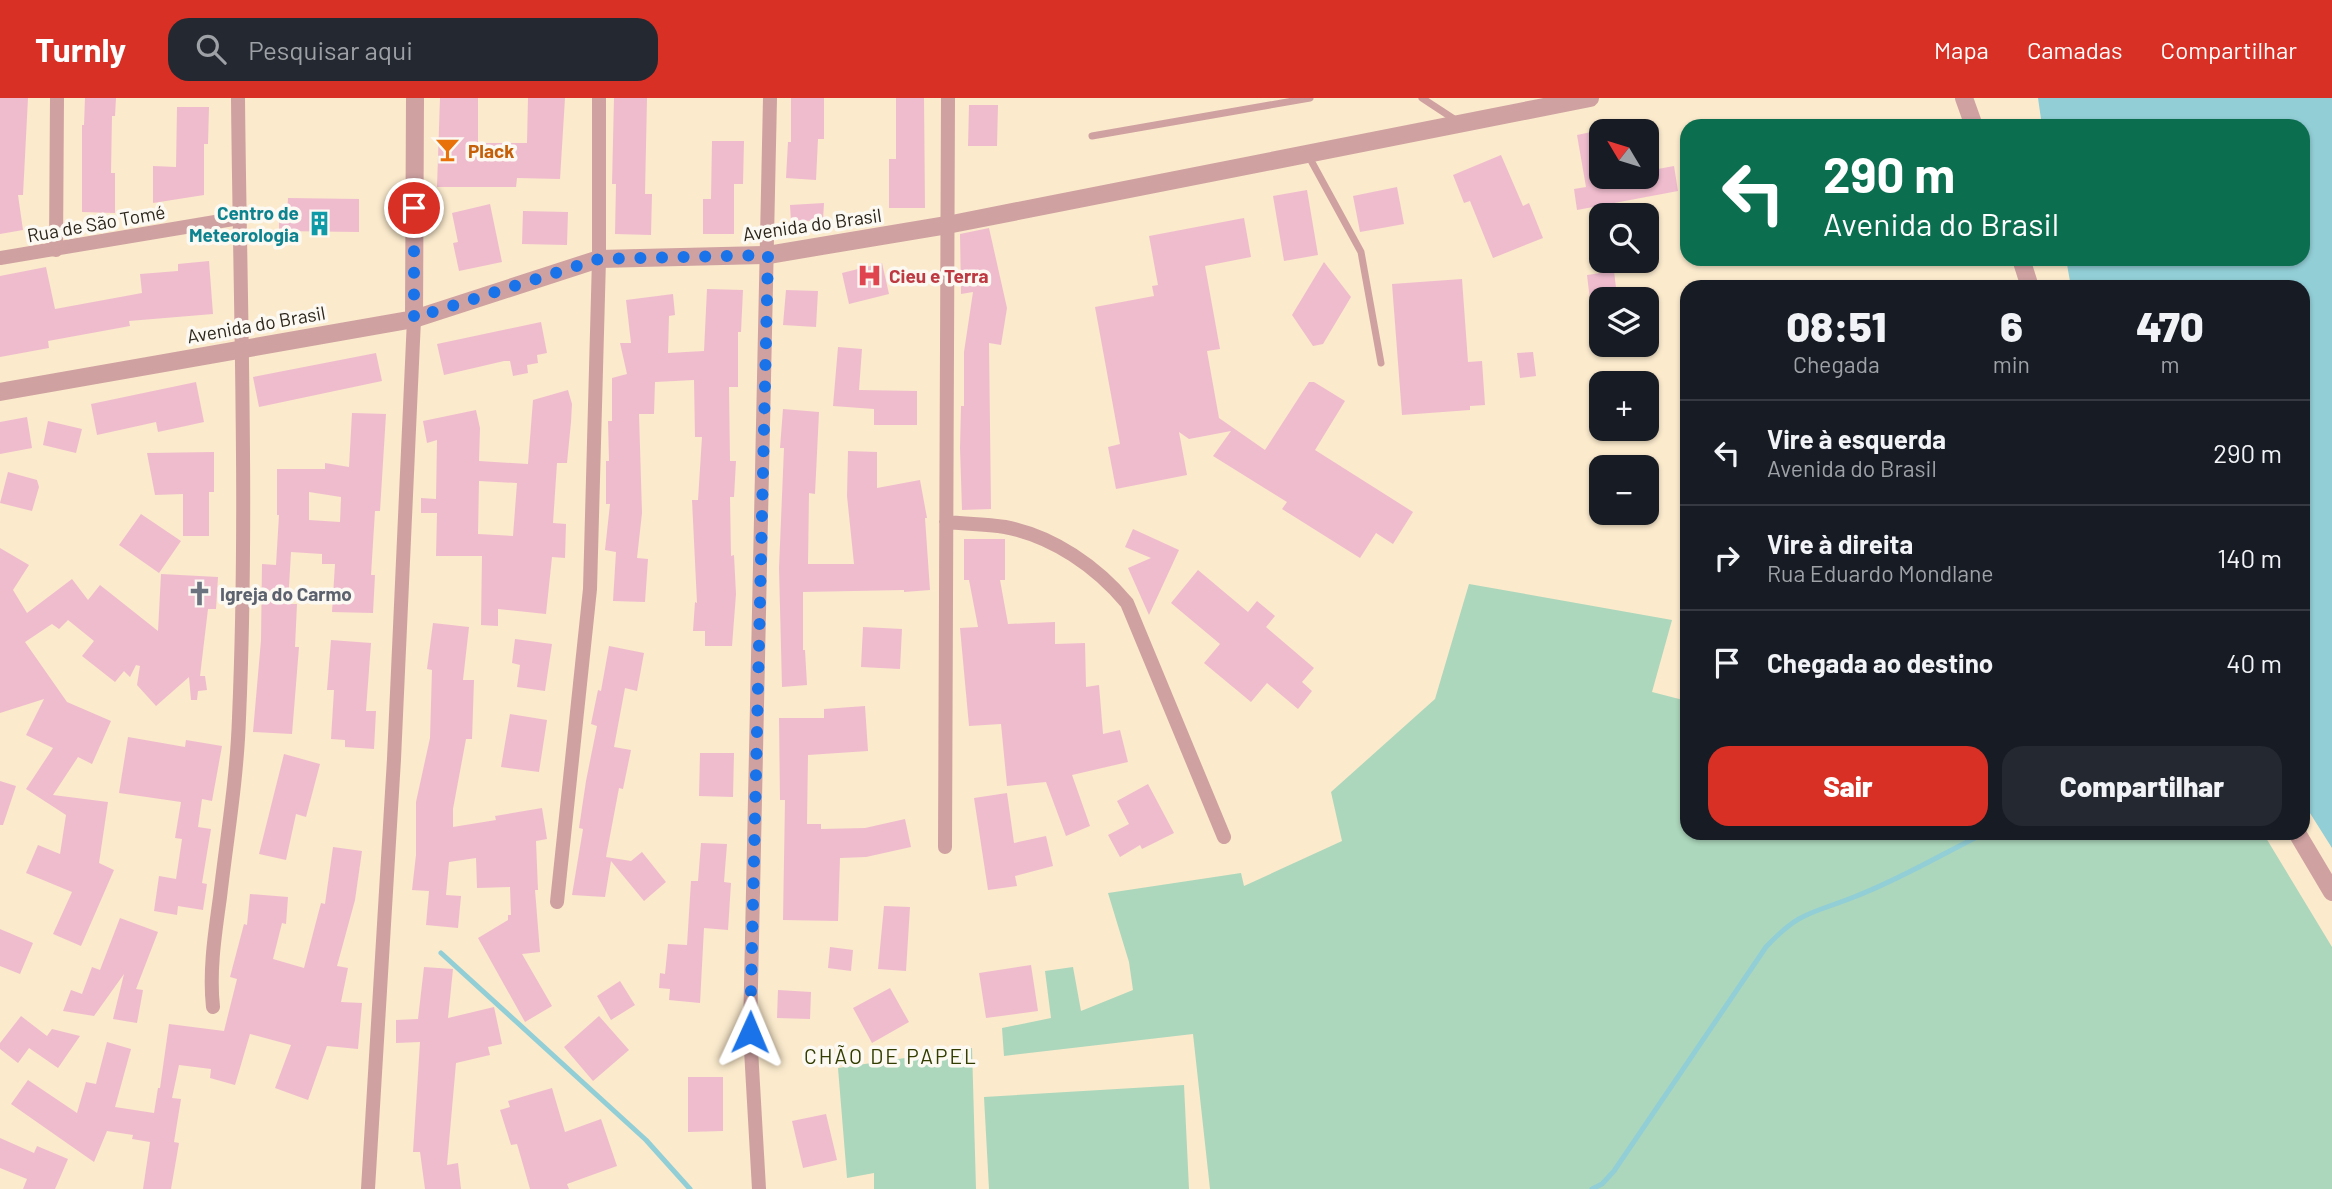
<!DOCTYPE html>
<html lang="pt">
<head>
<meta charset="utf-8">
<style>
  :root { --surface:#171b24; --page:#242831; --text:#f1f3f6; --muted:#9ea1a6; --line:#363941; --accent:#d93025 }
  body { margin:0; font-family:Barlow,sans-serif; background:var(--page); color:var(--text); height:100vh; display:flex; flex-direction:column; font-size:26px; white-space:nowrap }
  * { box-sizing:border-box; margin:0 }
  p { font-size:23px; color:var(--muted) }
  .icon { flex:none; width:38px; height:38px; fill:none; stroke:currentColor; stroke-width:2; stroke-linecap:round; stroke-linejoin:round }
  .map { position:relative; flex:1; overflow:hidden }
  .side { position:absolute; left:1680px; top:182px; width:630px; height:560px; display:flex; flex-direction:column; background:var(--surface); border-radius:21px; box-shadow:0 2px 5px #0004 }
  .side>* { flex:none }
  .hud { position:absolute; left:1680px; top:21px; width:630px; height:147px; border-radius:21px; box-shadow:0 2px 5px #0004; background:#0b6e4f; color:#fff; overflow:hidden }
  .needle { width:46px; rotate:308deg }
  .fabs { position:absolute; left:1589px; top:21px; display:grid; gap:14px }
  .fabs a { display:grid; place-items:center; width:70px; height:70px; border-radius:14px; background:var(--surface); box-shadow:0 2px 5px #0004; font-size:35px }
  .pin { position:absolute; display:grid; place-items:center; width:60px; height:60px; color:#fff; margin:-30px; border:4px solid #fff; border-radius:50%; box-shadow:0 2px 7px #0007 }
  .me { position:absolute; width:77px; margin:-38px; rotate:1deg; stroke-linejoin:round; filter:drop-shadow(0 0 5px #0008) }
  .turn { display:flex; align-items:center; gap:24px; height:147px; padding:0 28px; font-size:32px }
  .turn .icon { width:91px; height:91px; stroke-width:2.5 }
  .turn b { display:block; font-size:49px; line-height:60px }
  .eta { display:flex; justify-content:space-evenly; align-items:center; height:119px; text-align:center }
  .eta b { font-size:42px; font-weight:800; line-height:49px }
  .button { display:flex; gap:14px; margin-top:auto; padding:14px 28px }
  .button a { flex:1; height:80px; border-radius:21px; background:var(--accent); color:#fff; font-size:28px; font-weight:800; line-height:80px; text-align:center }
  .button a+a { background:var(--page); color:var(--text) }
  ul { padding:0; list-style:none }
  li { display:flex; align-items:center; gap:21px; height:105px; padding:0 28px; border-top:2px solid var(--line) }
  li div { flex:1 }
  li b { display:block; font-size:26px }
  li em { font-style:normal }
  header { display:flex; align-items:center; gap:42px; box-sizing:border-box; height:98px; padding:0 35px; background:var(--accent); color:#fff }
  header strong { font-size:33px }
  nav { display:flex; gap:38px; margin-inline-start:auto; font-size:24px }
  .search { width:490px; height:63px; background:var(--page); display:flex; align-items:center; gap:18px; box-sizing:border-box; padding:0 24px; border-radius:21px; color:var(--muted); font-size:26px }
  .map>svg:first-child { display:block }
  .green { fill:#acd7bc }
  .water { fill:#92ced6 }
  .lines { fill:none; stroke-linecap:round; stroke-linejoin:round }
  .stream { stroke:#92ced6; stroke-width:5 }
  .building { fill:#efbcce; fill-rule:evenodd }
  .service { stroke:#cfa1a1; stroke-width:7 }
  .minor { stroke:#cfa1a1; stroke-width:14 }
  .tertiary { stroke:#cfa1a1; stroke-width:18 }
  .route { stroke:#1a73e8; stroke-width:12; stroke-dasharray:0 21.6 }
  .labels { text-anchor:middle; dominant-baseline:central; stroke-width:7; stroke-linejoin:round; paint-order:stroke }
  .food-label { font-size:19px; font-weight:bold; fill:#c56008; stroke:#fcf9f3; text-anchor:start }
  .culture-label { font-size:19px; font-weight:bold; fill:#0d838f; stroke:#fcf9f3; text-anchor:end }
  .street-label { font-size:19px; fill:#2b251a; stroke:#fcf9f3 }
  .health-label { font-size:19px; font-weight:bold; fill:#be3a42; stroke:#fcf9f3; text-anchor:start }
  .worship-label { font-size:19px; font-weight:bold; fill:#5b616d; stroke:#fcf9f3; text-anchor:start }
  .neighbourhood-label { font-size:21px; letter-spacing:2px; fill:#343d00; stroke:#fcf9f3 }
</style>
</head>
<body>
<header>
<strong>Turnly</strong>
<div class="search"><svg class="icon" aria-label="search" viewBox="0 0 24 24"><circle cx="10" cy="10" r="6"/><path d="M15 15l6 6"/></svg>Pesquisar aqui</div>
<nav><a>Mapa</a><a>Camadas</a><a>Compartilhar</a></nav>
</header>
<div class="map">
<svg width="2332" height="1091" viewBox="0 0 2332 1091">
  <rect width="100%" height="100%" fill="#fbeacc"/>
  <path class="green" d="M1469 486 1672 522 1652 594 1687 603V735H2263L2332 849V1091H1210L1193 936 1004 958 1002 930 1051 920 1045 873 1073 869 1081 913 1133 892 1129 864 1108 795 1241 775 1244 788 1342 743 1331 694 1435 601Z
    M972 950 976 1091H874V1075L847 1080 838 970Z
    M1184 987 1189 1091H989L984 999Z"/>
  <path class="water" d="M2038 0H2332V750L2303 704V189H2071L2066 161H2303V28H2042Z"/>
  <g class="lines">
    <path class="stream" d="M441 855 646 1042 690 1091
      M1592 1091 1602 1086 1614 1073 1766 849C1800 813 1811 816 1854 799 1899 782 1942 756 1985 735"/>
  </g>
  <path class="building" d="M0 0H28L23 97H18L23 132 0 136Z
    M85 0H116L115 18H112L111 75H115V115L82 114V27H84Z
    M440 0H478V45H527L528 0H565L560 81 517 80 516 89H437Z
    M614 0H647L645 96H652L651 137 615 136 616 86H612Z
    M791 0H824V41H818L816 82 786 80 788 44H791Z
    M896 0H924L925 110H889V61H896Z
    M969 7H998L997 48H968Z
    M177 9H209L208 46H204V97L153 105V68L176 69Z
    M1601 32V79H1647V73L1674 68 1678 93 1577 112 1574 91 1586 89 1577 37Z
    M712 43H744L743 86H734V136H703V101H711Z
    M1501 57 1523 108 1529 105 1543 140 1493 160 1470 103 1464 105 1453 77Z
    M1397 89 1404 126 1360 134 1353 98Z
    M1307 92 1318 157 1284 163 1273 98Z
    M288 100 359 101V134L279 133V116H287Z
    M824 105 823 122 791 124 790 107Z
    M490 106 502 164 459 173 453 145 458 144 452 115Z
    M523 113 568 114 567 147 522 146Z
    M1244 120 1251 159 1205 168 1220 251 1207 253 1219 320 1265 352 1309 284H1314L1345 303 1315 352 1413 414 1393 446 1376 435 1360 460 1282 411 1287 404 1213 358 1231 333 1189 341 1179 334 1187 377 1116 391 1108 349 1120 346 1095 209 1154 198 1152 188 1158 187 1149 138Z
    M989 130 1007 210 1001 247 989 245 991 411 962 412 960 350 961 308H964V254L973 194 961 196 960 136Z
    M209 163 213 216 129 223 130 228 48 243 49 250 0 259V178L46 169 55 211 142 195 140 176 178 173V166Z
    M1324 164 1351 199 1323 246 1313 248 1292 217Z
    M882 165 889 196 849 206 842 175Z
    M1614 173 1617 198 1590 202 1587 177Z
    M1462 181 1468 264 1482 263 1485 307 1470 308V312L1402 317 1392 186Z
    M707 191 743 192 741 234H738V289H729L730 363H736L734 399H730L731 458 734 457 736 496 732 548H705V533H693L695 504 697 505 692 402H698L702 339H695L694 282 655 284 654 316H639L642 415 637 460 648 461 645 504 613 503 616 454 605 452 610 406H606V363H609L608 323H612V280L627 276 620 245H631L626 202 673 196 675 217 669 218 668 255 704 253Z
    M786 192 818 193 816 229 783 227Z
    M541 224 547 255 537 257 538 265 527 267 528 275 513 278 510 263H504L444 277 437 246Z
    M838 249 862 251 859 292 917 293V327H874V311L833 308Z
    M1533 254 1536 278 1520 280 1517 255Z
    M376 255 382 283 259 309 253 279Z
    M196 284 204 324 158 334 156 324 97 337 91 306Z
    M568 292 572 306 571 324 567 365H557L553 425 566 426 565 460 552 459 546 516 498 511V528L481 527 482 458H436L437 415H421V400L436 401 437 342 427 345 423 323 476 312 480 330 479 363 528 366 533 302ZM479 383 517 385 513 438 478 436Z
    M783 311 819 314 815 396 809 395 808 466H854L847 398 848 353 877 354V390L920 382 927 420H925L930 492 904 494V492L803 494V552H805L807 587 782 589 779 470 784 350H780Z
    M352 315 386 316 380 413H375L371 477H375L373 515 332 514 335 466H322V456L291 454 288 506H297L295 549H299L292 636 253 634 261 542 262 466 276 467 279 417H277V371H325V365L349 369ZM309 394 341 399 340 424 309 422Z
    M27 319 32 350 0 356V324Z
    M48 323 82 331 76 355 43 347Z
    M214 354V394H209V438H183V396L155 397 147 355Z
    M8 374 37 382 39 389 32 413 0 405Z
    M141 416 181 443 159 475 119 447Z
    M1133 431 1179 452 1149 517 1128 470 1151 460 1125 449Z
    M964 441H1005V482H1000L1008 526 1055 524V546L1085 545 1086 589 1099 587 1103 636 1120 632 1128 664 1072 677 1090 728 1066 738 1046 684 1007 688 1001 626 969 628 960 530 978 529 969 482H964Z
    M0 450 29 467 13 492 27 515 72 481 88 502 100 487 158 533 161 476 218 479 216 511H208L200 578H205L207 592 198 593 197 602H191L189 579 156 608 137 587 140 568 136 567 130 579 124 573 115 584 82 558 94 543 68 522 59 531 52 526 25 544 67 604 111 623 92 666 78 659 53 697 108 704 99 765 114 772 81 848 53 836 72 794 26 775 38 747 60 756 66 717 26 691 53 650 26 637 44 601 0 615Z
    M1198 472 1248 514 1257 503 1275 518 1266 529 1314 570 1302 584 1312 593 1298 611 1267 585 1251 604 1204 565 1220 546 1171 505Z
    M433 525 469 529 463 582H474L472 641H466L453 711V729L496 722 495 718 542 710 547 741 536 743 538 792H535L540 854 522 856 552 908 525 924 478 840 508 822V817H511L510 789 477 790 476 760 449 764 446 797 461 798 458 830 426 827 429 793 412 792 416 757V704L430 640 432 572 427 571Z
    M863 529 902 531 900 571 861 569Z
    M515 541 552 546 545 593 517 589 520 567 512 565Z
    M331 542 371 545 366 613H376L374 651 345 649V642L331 641 334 592H327Z
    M609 548 644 555 637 593 625 590 614 649 631 652 623 691 619 690 606 759 631 763 642 754 666 784 644 803 611 763 605 799 572 797 583 731 579 730 586 683 597 628 591 626 598 592 601 593Z
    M865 608 868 653 808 657 807 726H821V731L865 730 905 721 911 749 866 759 840 760 838 823 783 822 785 702H780L779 620H824V611Z
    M510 616 547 622 539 674 501 669Z
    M128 639 185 649 186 642 222 648 212 703 202 701 198 729 211 731 202 785 207 786 203 812 178 808 177 817 154 813 159 778 176 781 182 741 175 740 181 704 119 695Z
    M700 655H734L733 699 699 698Z
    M284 656 320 666 306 719 296 716 286 762 259 756Z
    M0 683 16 688 3 727H0Z
    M1148 686 1174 735 1142 751 1140 747 1120 759 1108 737 1129 726 1117 703Z
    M1007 695 1014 745 1046 738 1053 768 1015 778 1017 788 988 792 974 700Z
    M701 745 727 746 724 784 731 785 728 832 704 830 700 905 669 902 670 891 659 890 660 875 665 876 668 846 687 847 691 783H698Z
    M333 749 362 753 355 802 337 868 348 870 341 904 362 905 358 951 327 948 308 1002 275 990 291 947 250 936 235 987 210 980 211 971 179 967 172 1000 181 1001 174 1044 179 1045 171 1091H143L150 1044 132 1041 133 1037 107 1033 94 1064 11 1006 28 982 77 1015 86 984 96 986 107 944 131 951 115 1009 154 1015 158 990H160L169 926 224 933 237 881 230 879 244 826 247 827 250 796 288 799 286 826 282 825 273 861 304 870 321 805 325 806Z
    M884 808 910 809 906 873 878 871Z
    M120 820 158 834 136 891 143 892 137 925 113 921 124 876 94 918 63 913 71 892 82 896 92 869 100 872Z
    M0 831 33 845 20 876 0 868Z
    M830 849 853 852 851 873 828 870Z
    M1031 867 1038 913 986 920 979 875Z
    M424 869 453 871 448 920 494 909 502 946 488 949 490 957 456 965 447 1067 458 1065 461 1091H425L420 1054H413L420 944 396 945V922L418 921Z
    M620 883 635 907 611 922 597 898Z
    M890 890 909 924 872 945 853 910Z
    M778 892 811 894 810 921 777 920Z
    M21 918 47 938 52 931 80 938 58 970 29 950 18 965 0 951V945Z
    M599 918 629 952 593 983 564 949Z
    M688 979H723V1033L688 1034Z
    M552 990 565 1034 601 1021 617 1068 567 1086 569 1091H530L517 1046 511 1047 500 1012 510 1009 508 1003Z
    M826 1016 837 1062 803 1070 792 1023Z
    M0 1040 34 1055 37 1048 68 1061 55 1091H23L27 1081 0 1070Z"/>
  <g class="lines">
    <path class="service" d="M1422 0 1457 23
      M1092 38 1310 0
      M1308 57 1361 154 1381 265"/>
    <path class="minor" d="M56 152 57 0
      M0 160 239 120
      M946 424C966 426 986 426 1005 429 1053 438 1097 469 1127 505L1224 739
      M945 749 948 0
      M557 804 590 491 599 161V0
      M213 909C209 873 215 835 220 799 227 739 237 680 239 620 248 413 240 207 238 0
      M368 1091 394 661 414 221
      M759 1091 750 934 770 0"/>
    <path class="tertiary" d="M1964 0 1974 28
      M2021 161 2030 189
      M414 221 415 0
      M0 294 414 221 599 161 768 157 947 127 1590 0
      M2297 735 2332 794"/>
  </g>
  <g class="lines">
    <path class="route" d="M414 110V220L599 161 768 157 750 934"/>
  </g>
  <defs>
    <symbol id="bar-bare" viewBox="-9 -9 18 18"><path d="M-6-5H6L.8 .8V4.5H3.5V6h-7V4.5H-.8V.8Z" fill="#e8710a" stroke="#fcf9f3" stroke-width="2.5" paint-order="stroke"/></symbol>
    <symbol id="building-bare" viewBox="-9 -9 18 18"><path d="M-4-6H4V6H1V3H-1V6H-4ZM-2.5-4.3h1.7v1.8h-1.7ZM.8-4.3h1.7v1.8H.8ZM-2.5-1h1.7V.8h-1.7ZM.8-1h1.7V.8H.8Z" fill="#0f9aa8" stroke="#fcf9f3" stroke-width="2.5" paint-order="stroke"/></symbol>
    <symbol id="hospital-bare" viewBox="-9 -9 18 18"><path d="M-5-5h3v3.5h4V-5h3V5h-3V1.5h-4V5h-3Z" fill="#e0444e" stroke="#fcf9f3" stroke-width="2.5" paint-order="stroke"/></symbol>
    <symbol id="church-bare" viewBox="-9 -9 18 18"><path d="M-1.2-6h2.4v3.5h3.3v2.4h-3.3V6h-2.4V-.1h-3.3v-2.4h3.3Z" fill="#6b7280" stroke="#fcf9f3" stroke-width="2.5" paint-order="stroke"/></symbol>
  </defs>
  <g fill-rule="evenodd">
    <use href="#bar-bare" x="430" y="34" width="35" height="35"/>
    <use href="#building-bare" x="302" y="108" width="35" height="35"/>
    <use href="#hospital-bare" x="852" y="160" width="35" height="35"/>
    <use href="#church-bare" x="182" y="478" width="35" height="35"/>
  </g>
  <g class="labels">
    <g class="food-label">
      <text x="468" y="52">Plack</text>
    </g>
    <g class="culture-label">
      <text x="299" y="114">Centro de<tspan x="299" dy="22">Meteorologia</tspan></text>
    </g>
    <g class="street-label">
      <text transform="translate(96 125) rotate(-10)">Rua de São Tomé</text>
      <text transform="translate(812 126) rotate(-8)">Avenida do Brasil</text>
      <text transform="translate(256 226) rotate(-10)">Avenida do Brasil</text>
    </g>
    <g class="health-label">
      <text x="889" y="177">Cieu e Terra</text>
    </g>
    <g class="worship-label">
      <text x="220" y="495">Igreja do Carmo</text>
    </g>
    <g class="neighbourhood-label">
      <text x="891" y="957">CHÃO DE PAPEL</text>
    </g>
  </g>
</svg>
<div class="fabs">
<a><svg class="needle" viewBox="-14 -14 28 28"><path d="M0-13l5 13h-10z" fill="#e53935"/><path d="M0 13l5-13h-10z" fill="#9ea1a6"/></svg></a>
<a><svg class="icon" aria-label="search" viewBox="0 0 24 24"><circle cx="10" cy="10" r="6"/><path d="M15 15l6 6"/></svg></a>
<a><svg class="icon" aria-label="layers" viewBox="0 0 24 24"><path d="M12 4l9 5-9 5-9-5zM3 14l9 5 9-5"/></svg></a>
<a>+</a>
<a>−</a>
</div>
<div class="pin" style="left:414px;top:110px;background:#d93025"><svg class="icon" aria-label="arrive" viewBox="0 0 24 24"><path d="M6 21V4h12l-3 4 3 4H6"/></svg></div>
<svg class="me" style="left:750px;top:934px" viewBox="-20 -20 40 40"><path d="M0-17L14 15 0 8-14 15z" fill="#1a73e8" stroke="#fff" stroke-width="4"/></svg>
<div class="hud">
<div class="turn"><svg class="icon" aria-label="left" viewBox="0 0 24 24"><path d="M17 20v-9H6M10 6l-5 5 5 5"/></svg><div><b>290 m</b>Avenida do Brasil</div></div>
</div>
<section class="side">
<div class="eta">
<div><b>08:51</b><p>Chegada</p></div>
<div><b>6</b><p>min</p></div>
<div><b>470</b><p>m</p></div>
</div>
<ul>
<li><svg class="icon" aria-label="left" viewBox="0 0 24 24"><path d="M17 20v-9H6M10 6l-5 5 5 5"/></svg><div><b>Vire à esquerda</b><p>Avenida do Brasil</p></div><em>290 m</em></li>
<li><svg class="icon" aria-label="right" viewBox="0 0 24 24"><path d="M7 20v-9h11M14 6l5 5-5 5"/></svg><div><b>Vire à direita</b><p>Rua Eduardo Mondlane</p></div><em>140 m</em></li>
<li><svg class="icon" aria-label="arrive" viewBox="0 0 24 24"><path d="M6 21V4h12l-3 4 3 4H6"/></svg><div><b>Chegada ao destino</b></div><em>40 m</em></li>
</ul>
<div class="button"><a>Sair</a><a>Compartilhar</a></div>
</section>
</div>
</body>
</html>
